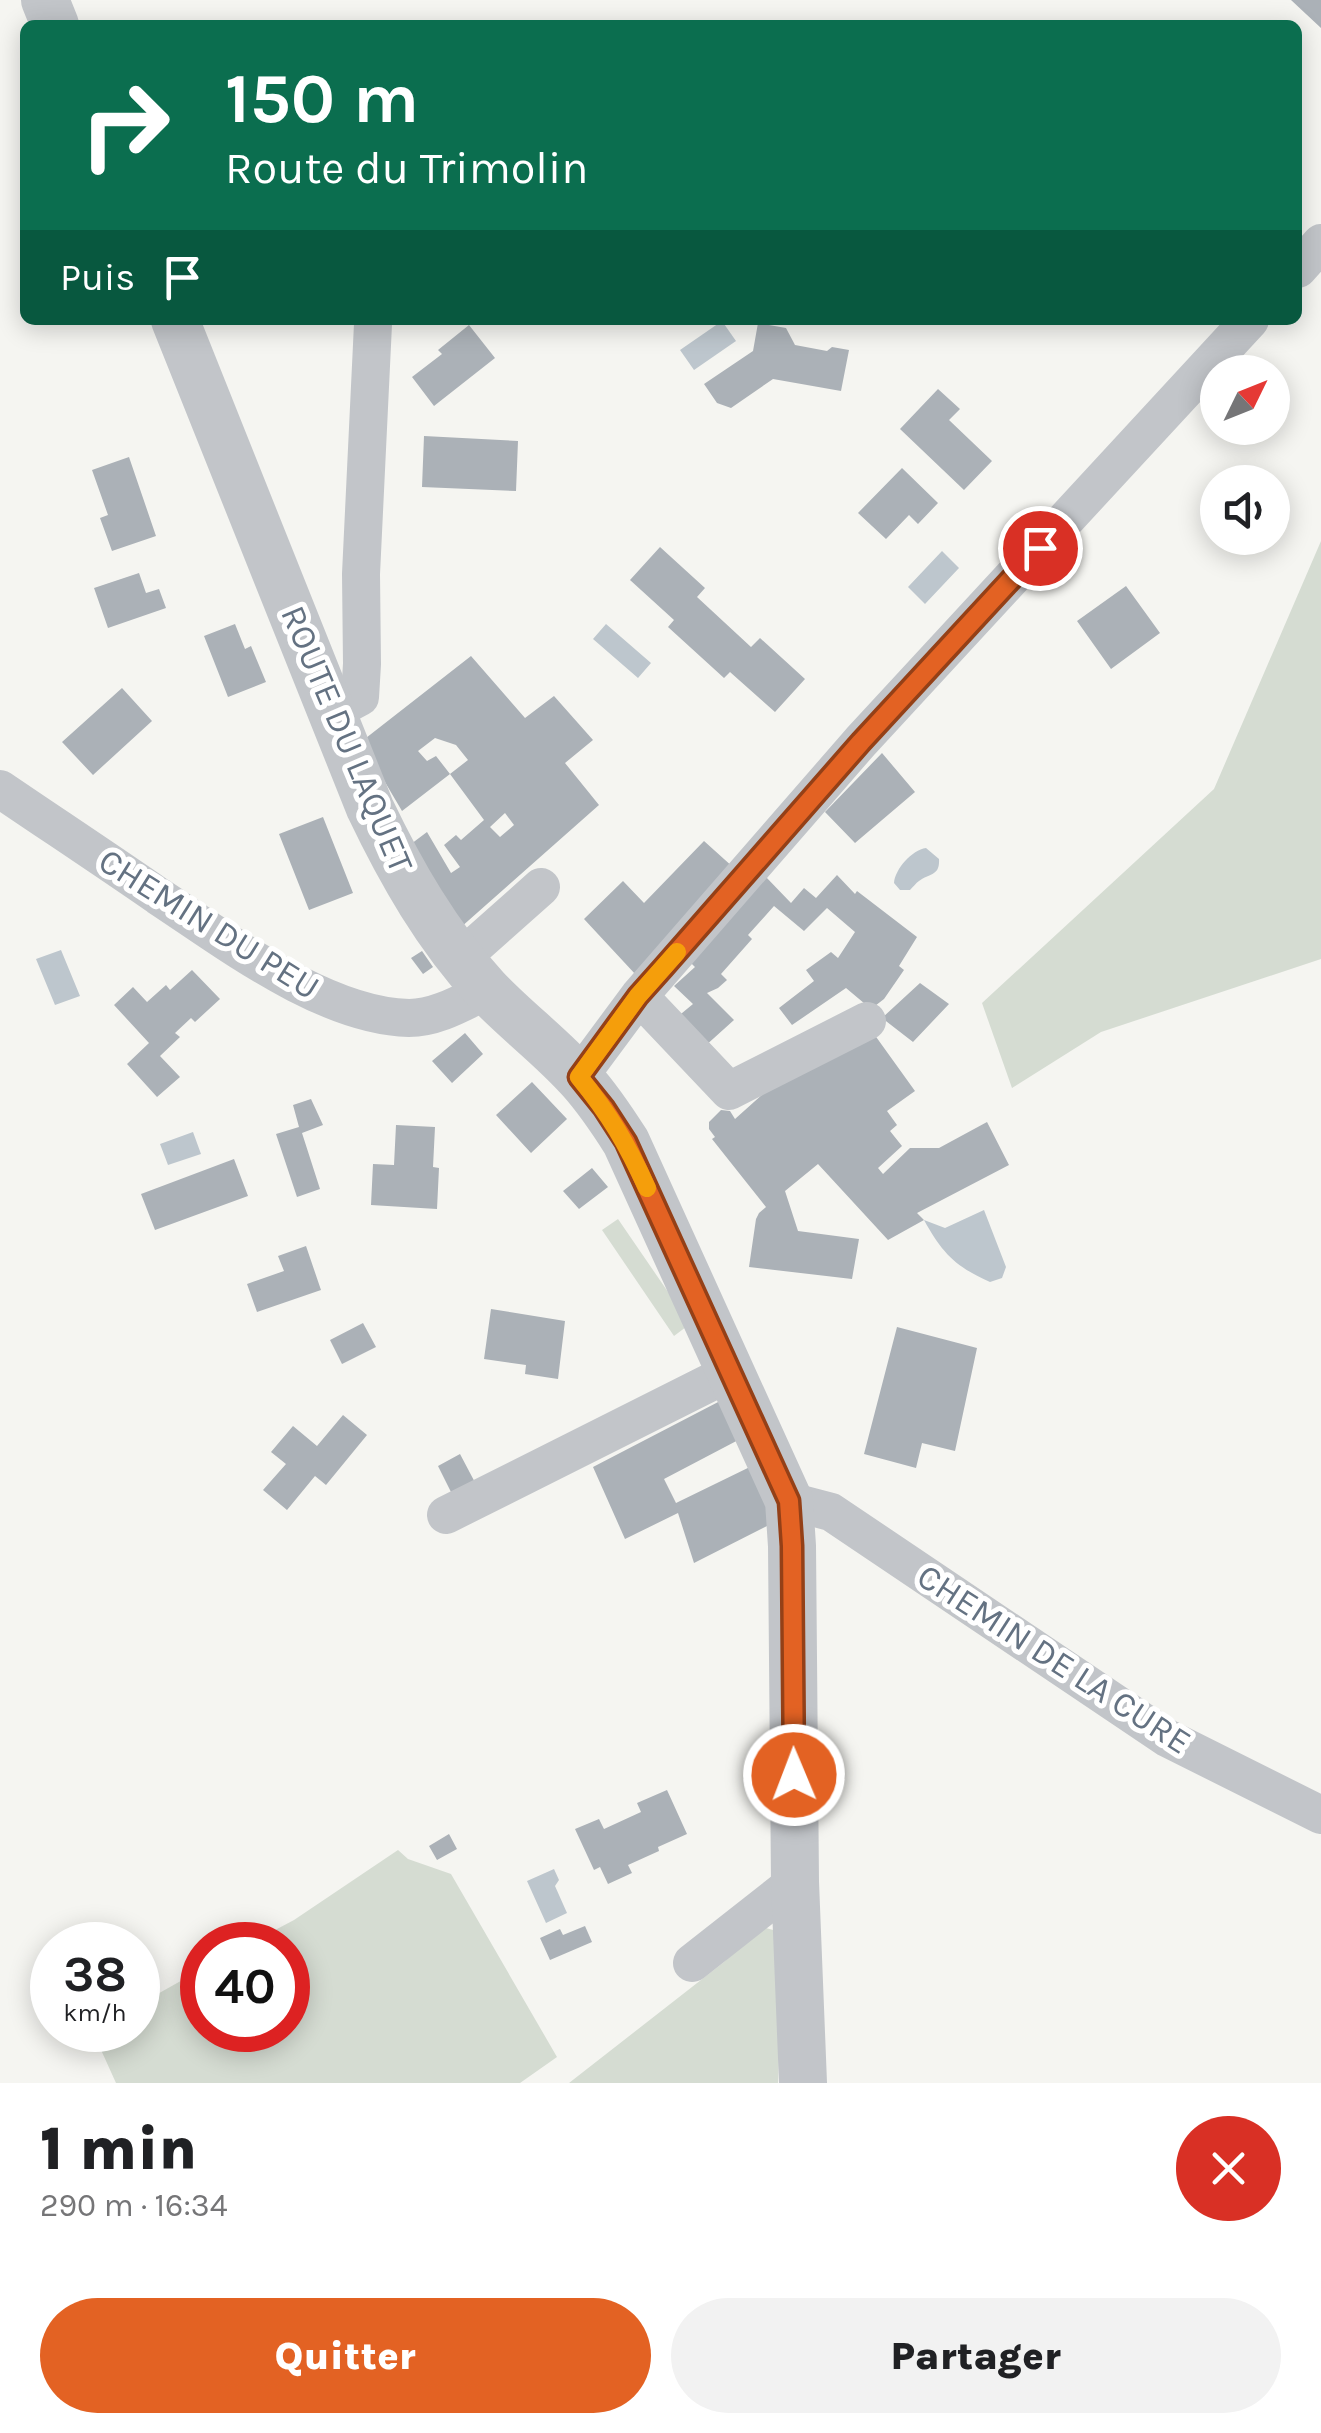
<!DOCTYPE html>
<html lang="fr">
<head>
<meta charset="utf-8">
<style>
  :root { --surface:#fff; --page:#f2f2f2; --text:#202124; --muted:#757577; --accent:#e36223 }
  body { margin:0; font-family:Karla,sans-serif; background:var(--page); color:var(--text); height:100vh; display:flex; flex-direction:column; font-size:38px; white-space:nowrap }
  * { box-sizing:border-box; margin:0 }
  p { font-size:32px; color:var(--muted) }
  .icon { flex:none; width:55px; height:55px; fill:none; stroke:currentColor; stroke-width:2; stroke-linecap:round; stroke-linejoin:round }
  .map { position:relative; height:2083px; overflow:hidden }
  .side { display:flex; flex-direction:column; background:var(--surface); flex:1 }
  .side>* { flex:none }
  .banner { position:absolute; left:20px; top:20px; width:1282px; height:305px; border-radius:15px; box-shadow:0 5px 25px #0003; background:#0b6e4f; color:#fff; overflow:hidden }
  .needle { width:65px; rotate:47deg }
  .buttons { position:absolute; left:1200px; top:355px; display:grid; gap:20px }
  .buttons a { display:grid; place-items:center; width:90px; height:90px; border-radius:50%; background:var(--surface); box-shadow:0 5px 25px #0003; font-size:50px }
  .speed { position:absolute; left:30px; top:1922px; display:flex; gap:20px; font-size:50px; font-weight:700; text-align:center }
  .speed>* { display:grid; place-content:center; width:130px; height:130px; border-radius:50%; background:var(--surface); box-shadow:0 5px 25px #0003; line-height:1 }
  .speed small { font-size:25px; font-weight:400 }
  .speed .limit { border:15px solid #d22; background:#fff; color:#111 }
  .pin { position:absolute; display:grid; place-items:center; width:85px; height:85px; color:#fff; margin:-42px; border:5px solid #fff; border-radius:50%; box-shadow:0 2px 10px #0007 }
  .me { position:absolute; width:110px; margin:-55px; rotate:359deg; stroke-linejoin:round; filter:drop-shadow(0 0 8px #0008) }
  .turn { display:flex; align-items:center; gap:35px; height:210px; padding:0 40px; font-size:45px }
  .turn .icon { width:130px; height:130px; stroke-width:2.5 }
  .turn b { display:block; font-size:70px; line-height:85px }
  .then { display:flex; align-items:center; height:95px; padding:0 40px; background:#0003; gap:20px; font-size:38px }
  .round { display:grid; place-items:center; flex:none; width:105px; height:105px; border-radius:52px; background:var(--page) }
  .overview { display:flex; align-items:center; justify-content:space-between; height:170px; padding:0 40px }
  h1 { font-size:60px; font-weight:800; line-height:75px }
  .button { display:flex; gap:20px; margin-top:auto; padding:20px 40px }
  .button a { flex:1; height:115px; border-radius:60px; background:var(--accent); color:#fff; font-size:40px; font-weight:800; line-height:115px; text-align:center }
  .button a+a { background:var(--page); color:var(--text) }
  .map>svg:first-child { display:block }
  .green { fill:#d5dcd2 }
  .water { fill:#bdc6cd }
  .building { fill:#abb1b7; fill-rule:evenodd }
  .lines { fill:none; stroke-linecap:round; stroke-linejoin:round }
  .minor { stroke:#c2c5c9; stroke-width:38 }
  .tertiary { stroke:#c2c5c9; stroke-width:48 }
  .route-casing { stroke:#944017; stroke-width:25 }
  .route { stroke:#e36223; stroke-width:18 }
  .slow { stroke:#f59e0b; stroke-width:18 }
  .labels { text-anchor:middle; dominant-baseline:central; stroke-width:10; stroke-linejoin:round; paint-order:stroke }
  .street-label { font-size:35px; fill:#647282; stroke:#fff }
</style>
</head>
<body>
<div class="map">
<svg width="1321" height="2083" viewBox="0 0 1321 2083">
  <rect width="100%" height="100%" fill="#f5f5f1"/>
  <path class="green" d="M1321 541V959L1101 1032 1012 1088 982 1003 1214 789Z
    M618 1219 690 1324 674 1336 602 1230Z
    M398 1850 408 1859 451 1874 557 2057 520 2083H116L92 2030H138V2005L202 1969V2030H288V1945H247L294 1920Z
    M762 1927 777 1931 780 2004 778 2083H569L724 1962Z"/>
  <path class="water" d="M722 321 736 341 694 370 680 350Z
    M942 551 959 568 925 604 908 587Z
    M606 624 651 663 638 678 593 639Z
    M926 848 939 859C940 876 930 873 919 881 916 883 913 887 910 890H900L894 883C895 869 912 850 926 848Z
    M61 950 80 996 55 1005 36 959Z
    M193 1132 201 1154 168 1165 160 1144Z
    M984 1210 1006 1267 1002 1278 990 1282C956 1267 942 1253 924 1220L945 1228Z
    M554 1869 559 1880 555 1886 567 1913 546 1923 527 1881Z"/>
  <path class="building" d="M1291 0H1321V28Z
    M758 323 786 328 795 345 827 351 832 347 849 350 841 391 773 379 731 408 717 403 704 384 753 351Z
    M469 325 495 358 434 406 412 377 442 354 438 350Z
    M938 389 960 409 949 420 992 461 964 490 900 429Z
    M424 436 518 441 516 491 422 487Z
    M129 457 156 536 112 551 100 518 108 515 92 470Z
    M902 468 938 503 918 524 909 515 886 539 858 513Z
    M660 547 705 588 697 597 751 647 760 638 805 679 775 712 730 672 724 678 668 627 674 620 630 580Z
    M139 573 146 593 159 589 166 608 108 628 94 588Z
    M1126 586 1160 633 1111 669 1077 621Z
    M235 624 245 649 251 646 266 682 228 697 204 636Z
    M471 656 525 718 554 696 593 740 565 763 599 805 460 928 407 847 427 832 451 873 460 867 444 845 456 835 461 840 484 820 450 774 468 760 456 745 435 738 418 751 427 761 436 756 450 774 402 811 382 777 357 745ZM505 813 514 825 500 837 490 827Z
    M122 688 152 721 93 775 62 742Z
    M882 753 915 792 855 843 825 812Z
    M323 817 353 893 309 910 279 834Z
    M704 841 734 868 636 975 584 919 623 881 644 903Z
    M837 875 855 894 857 891 917 937 899 966 904 970 884 999 871 1009 846 988 792 1025 779 1008 814 981 806 970 831 952 838 958 855 932 827 908 804 931 774 906 748 935 752 939 721 974 727 980 718 988 707 993 734 1020 704 1047 676 1018 693 1004 674 986 695 967 689 961 765 876 791 903 804 888 816 898Z
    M422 951 433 967 423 974 411 958Z
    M192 970 220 999 195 1022 191 1018 175 1033 180 1037 160 1056 180 1077 157 1097 127 1064 149 1043 114 1005 133 987 147 1002 166 985 170 990Z
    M920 983 949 1004 913 1042 882 1018Z
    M465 1033 483 1054 452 1083 432 1061Z
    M874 1034 915 1091 887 1111 897 1125 890 1131 902 1146 878 1168 883 1174 910 1148H939L987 1122 1009 1165 917 1213 924 1220 888 1240 818 1164 785 1191 798 1231 859 1239 852 1279 749 1267 756 1219 759 1213 766 1207 712 1139 715 1137 709 1129V1122L721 1110 730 1111 735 1119 765 1092Z
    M532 1082 567 1119 531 1153 496 1115Z
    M311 1099 323 1125 302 1133 320 1189 297 1197 276 1134 299 1127 293 1105Z
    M396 1125 435 1127 433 1167 439 1168 437 1209 371 1205 373 1164 394 1165Z
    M234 1159 248 1196 155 1230 141 1194Z
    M592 1168 608 1187 579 1209 563 1191Z
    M306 1246 321 1290 257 1312 247 1284 284 1271 278 1256Z
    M491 1309 565 1321 558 1379 525 1374 526 1365 484 1359Z
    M363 1323 376 1347 342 1364 330 1340Z
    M897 1327 977 1348 955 1451 922 1443 916 1468 864 1454Z
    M722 1400 744 1437 664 1479 676 1503 756 1464 779 1520 694 1563 678 1513 625 1539 593 1467Z
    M343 1415 367 1435 326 1485 315 1476 287 1510 263 1490 286 1464 271 1452 293 1426 317 1446Z
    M460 1454 479 1490 456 1502 438 1466Z
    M667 1790 687 1834 658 1847 659 1851 628 1865 632 1873 608 1884 600 1867 594 1870 575 1829 599 1819 604 1829 641 1812 637 1803Z
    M449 1834 457 1849 437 1860 429 1846Z
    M585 1926 592 1942 550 1960 540 1938 560 1929 563 1935Z"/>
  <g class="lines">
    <path class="minor" d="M1298 269 1321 243
      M332 712 360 697 362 664 361 574 373 324
      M0 789C53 825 106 860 158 896 228 942 324 1016 409 1018 437 1018 463 1002 488 990
      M460 959 541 887
      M639 996 729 1091 867 1021
      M579 1077 639 996 861 741 1250 320
      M789 1501 831 1512 1167 1738 1321 1815
      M446 1515 731 1372
      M692 1963 795 1882"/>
    <path class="tertiary" d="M45 0 55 25
      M175 320 370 808C401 873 437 936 486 989 516 1021 552 1047 581 1080 598 1099 612 1120 626 1142L789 1501 792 1546 795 1882 803 2083"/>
  </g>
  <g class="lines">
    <defs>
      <path id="route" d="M794 1775 792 1546 789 1501 626 1142 604 1108 579 1077 638 996 663 968 861 742 1040 548"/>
    </defs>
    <use href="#route" class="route-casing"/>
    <use href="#route" class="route"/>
    <path class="slow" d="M647 1188C627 1144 610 1115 579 1077L638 996 677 952"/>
  </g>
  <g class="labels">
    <g class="street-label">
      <text transform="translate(347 739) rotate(67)">ROUTE DU LAQUET</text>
      <text transform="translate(209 924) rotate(32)">CHEMIN DU PEU</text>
      <text transform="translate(1054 1659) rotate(33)">CHEMIN DE LA CURE</text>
    </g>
  </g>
</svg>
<div class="buttons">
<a><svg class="needle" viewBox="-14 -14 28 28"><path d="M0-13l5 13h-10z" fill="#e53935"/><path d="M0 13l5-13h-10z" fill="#757577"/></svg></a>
<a><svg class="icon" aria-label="sound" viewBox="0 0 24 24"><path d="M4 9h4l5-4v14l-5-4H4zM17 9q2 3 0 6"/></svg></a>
</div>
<div class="speed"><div>38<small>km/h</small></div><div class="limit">40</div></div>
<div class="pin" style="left:1040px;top:548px;background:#d93025"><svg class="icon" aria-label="arrive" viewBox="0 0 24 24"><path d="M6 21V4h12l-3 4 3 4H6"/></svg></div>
<svg class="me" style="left:794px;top:1775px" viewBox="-20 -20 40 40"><circle r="17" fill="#e36223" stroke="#fff" stroke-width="3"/><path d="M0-11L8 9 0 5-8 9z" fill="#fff"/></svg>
<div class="banner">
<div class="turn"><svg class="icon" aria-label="right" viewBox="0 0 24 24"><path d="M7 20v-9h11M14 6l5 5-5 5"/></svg><div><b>150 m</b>Route du Trimolin</div></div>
<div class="then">Puis<svg class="icon" aria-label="arrive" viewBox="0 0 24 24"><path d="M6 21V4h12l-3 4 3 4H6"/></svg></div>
</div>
</div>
<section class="side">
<div class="overview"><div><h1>1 min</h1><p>290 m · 16:34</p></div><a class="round" style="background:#d93025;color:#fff"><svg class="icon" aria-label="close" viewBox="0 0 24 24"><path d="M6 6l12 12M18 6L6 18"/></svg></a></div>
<div class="button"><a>Quitter</a><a>Partager</a></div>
</section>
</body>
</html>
